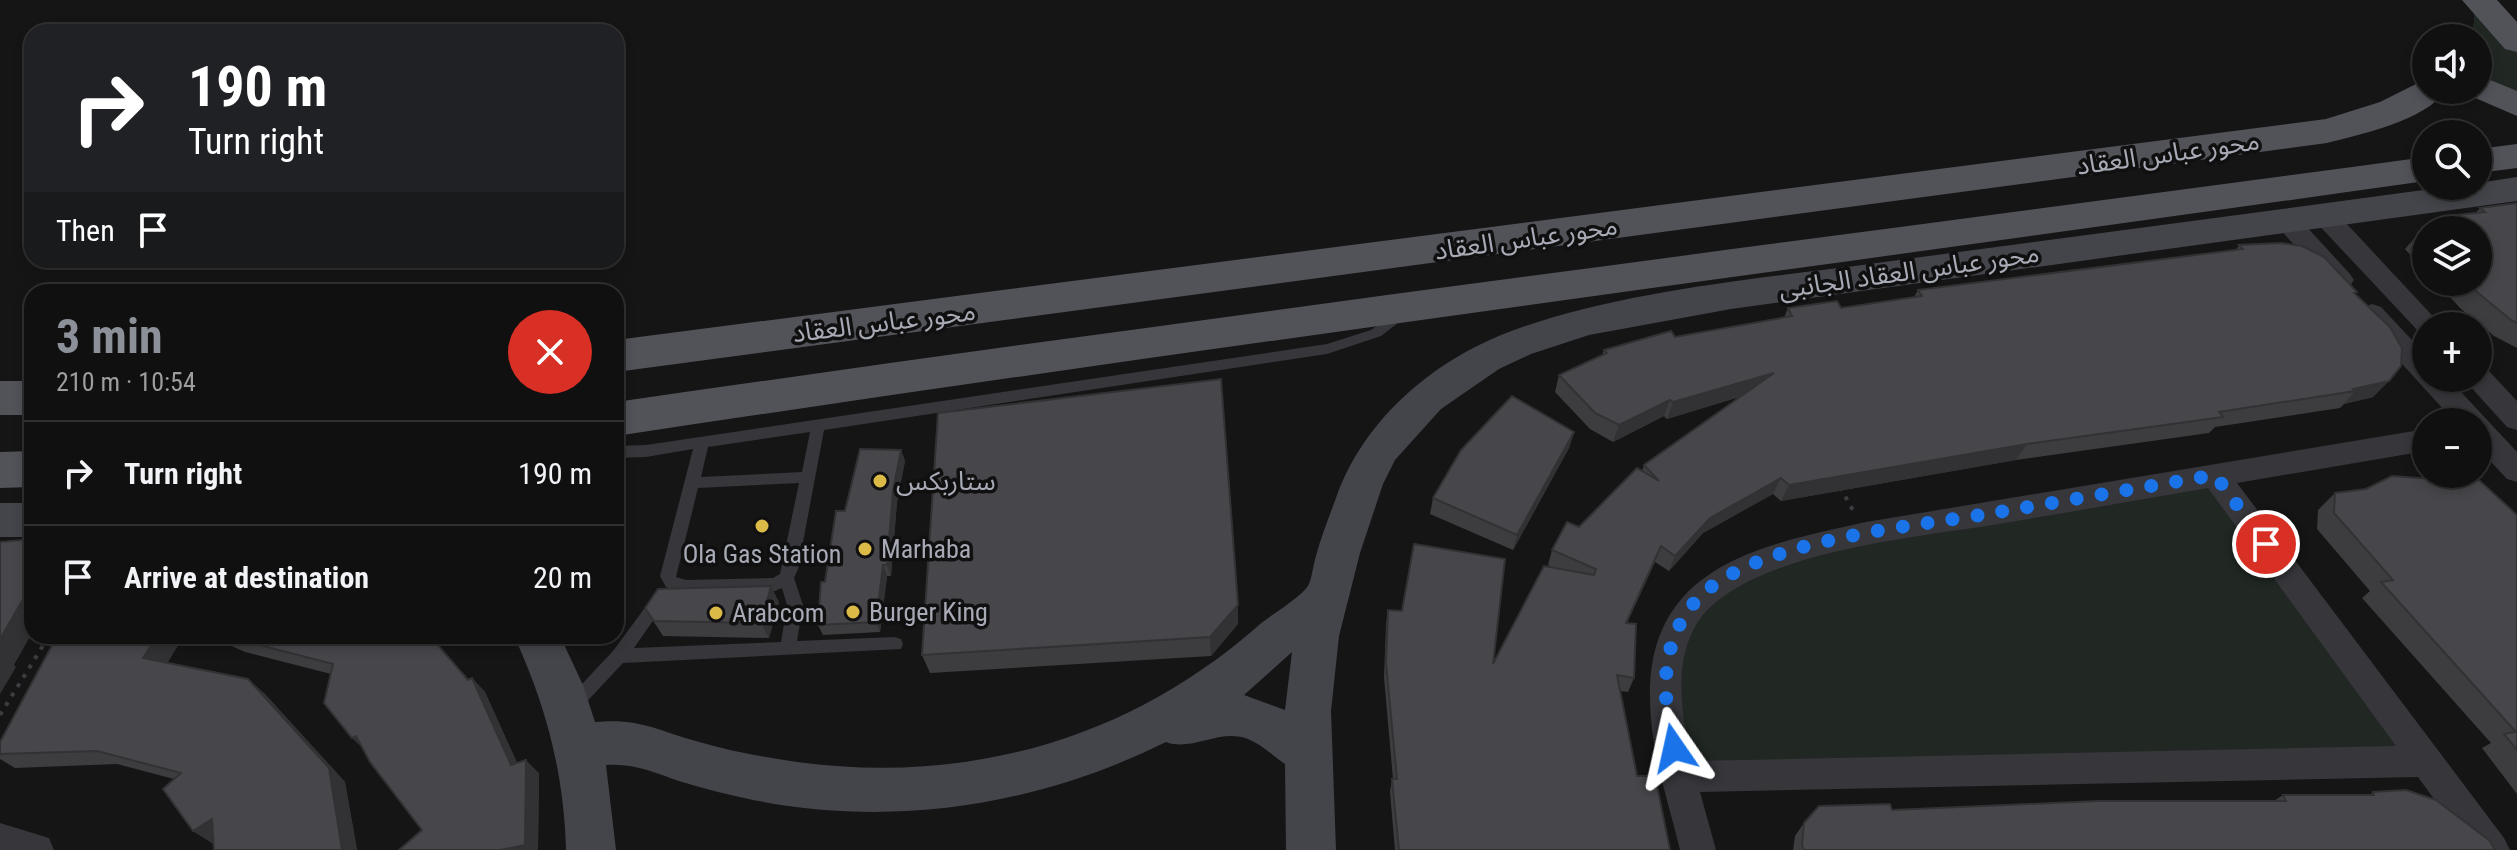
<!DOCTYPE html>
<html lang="en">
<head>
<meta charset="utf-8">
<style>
  :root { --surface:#101010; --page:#191919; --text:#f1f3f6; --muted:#9c9d9f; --line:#303030; --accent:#8c9099 }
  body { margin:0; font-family:"Roboto Condensed","Noto Sans Arabic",sans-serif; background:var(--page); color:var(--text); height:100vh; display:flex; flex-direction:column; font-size:30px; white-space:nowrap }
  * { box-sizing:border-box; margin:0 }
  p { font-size:26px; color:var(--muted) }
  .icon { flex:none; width:44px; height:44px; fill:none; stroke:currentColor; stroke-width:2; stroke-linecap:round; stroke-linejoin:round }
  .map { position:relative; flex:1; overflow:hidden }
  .drawer { position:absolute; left:24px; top:284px; width:600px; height:360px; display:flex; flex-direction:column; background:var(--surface); border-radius:24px; box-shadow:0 4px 12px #0003,0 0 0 2px var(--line) }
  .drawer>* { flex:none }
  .banner { position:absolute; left:24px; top:24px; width:600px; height:244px; border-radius:24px; box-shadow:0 4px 12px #0003,0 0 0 2px var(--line); background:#202124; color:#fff; overflow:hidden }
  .controls { position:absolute; left:2412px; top:24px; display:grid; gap:16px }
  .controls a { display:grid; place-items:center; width:80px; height:80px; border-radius:50%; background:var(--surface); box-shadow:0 4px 12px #0003,0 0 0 2px var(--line); font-size:40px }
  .pin { position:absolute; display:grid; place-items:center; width:68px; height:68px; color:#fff; margin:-34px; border:4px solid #fff; border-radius:50%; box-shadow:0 2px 8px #0007 }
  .me { position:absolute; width:88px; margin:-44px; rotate:349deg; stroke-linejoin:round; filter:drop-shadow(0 0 6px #0008) }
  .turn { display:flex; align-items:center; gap:28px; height:168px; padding:0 32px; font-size:36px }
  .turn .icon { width:104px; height:104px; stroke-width:2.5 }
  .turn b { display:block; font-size:56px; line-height:68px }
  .then { display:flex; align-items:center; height:76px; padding:0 32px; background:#0003; gap:16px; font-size:30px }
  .round { display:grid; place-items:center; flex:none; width:84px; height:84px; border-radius:42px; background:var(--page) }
  .headline { display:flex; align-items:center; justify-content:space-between; height:136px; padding:0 32px }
  h1 { font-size:48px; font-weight:700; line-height:60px; color:var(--accent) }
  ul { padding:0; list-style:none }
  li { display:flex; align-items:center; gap:24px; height:104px; padding:0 32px; border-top:2px solid var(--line) }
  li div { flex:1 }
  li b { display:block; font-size:30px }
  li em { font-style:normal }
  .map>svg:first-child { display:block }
  .green { fill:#212823 }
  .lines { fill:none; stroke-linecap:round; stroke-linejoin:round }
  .path { stroke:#3c3d41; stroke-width:4; stroke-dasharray:4 7; stroke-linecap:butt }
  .lane { fill:#36363b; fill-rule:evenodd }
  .street { fill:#36363b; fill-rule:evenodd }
  .secondary { fill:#44454a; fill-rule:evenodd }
  .primary { fill:#525359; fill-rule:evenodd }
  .wall { fill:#3d3d40 }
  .shaded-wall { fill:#323234 }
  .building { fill:#47474b; stroke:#323234; stroke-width:2 }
  .route { stroke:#1a73e8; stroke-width:14; stroke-dasharray:0 25.2 }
  .poi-dot { fill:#dbba48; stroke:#101011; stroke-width:3 }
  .labels { text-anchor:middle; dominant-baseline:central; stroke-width:7; stroke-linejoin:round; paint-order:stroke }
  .street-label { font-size:26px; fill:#a8abb5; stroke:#101011 }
  .poi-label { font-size:26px; fill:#a8abb5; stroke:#101011; text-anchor:start }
</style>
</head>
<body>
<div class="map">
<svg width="2517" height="850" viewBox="0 0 2517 850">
  <rect width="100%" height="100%" fill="#151516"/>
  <path class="green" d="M2474 0 2517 42V105L2478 86V38H2469L2474 23Z
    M2215 475 2427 761 1681 777 1674 636 1762 561Z"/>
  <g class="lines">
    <path class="path" d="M1840 487 1855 514
      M0 715 49 636"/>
    <path class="lane" d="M1402 308 1407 310 1409 313 1407 316 1381 336 1327 354 824 430 798 569 794 578 803 605 797 641 895 637 901 639 903 644 901 649 623 663 578 711 572 713 566 711 564 706 566 701 613 651 655 594 660 592 665 594 668 599 634 648 781 642 787 605 782 588 775 591 686 594 666 587 660 576 693 449 646 457 616 458V446L646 445 1327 344 1371 330ZM810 432 802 472 701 477 708 447ZM799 483 780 574 773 578 686 580 676 577 698 488Z"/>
    <path class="street" d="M2323 206 2332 208 2442 326H2426V335L2420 333 2314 220 2311 214 2314 208Z
      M2285 211 2294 213 2350 274 2354 280 2350 286 2341 289 2332 286 2276 225 2273 219 2276 213Z
      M2372 304 2381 307 2426 355V378H2448L2517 452V482L2507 479 2478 448V422H2455L2363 321 2359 314 2363 307Z
      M2478 367 2488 370 2517 401V430L2507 427 2468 384 2465 378H2478Z
      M2426 429V451L2237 483 2504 838 2510 850H2471L2418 777 1700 792 1716 850H1680C1670 807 1654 763 1651 718 1638 571 1749 547 1866 522ZM2208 488 2396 746 1692 761C1681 715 1671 655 1703 615 1757 551 1919 537 1999 524 2069 512 2139 500 2208 488Z
      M0 823 49 838 54 850H0Z"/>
    <path class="secondary" d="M2517 177V201L1731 309 1589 335 1531 354 1499 369 1441 409 1395 460 1383 484 1360 553 1339 636 1331 711 1336 850H1286L1285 764C1273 756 1261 744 1248 739 1220 728 1192 752 1166 742 1037 806 894 828 753 800 729 795 705 789 682 782 655 773 635 763 606 765L616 850H566C564 773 546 705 514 636H560L583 685 595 722C640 718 656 730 696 741 729 751 763 757 797 762 969 785 1130 739 1259 625 1271 615 1301 597 1308 586 1312 579 1313 565 1316 556 1321 537 1329 517 1336 498 1363 422 1428 365 1501 335 1613 291 1758 279 1877 263 2069 237 2261 212 2453 186H2478V183ZM1292 652 1285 710 1244 695Z
      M0 503H32V537H0Z"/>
    <path class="primary" d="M2462 0H2497L2517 22V52L2505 49Z
      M2478 75 2517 91V116L2466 94 2463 90H2478Z
      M2426 79V90H2446C2425 121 2361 134 2327 143L616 372V340L2326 119 2380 102Z
      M2517 144V168L2478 173V149Z
      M2426 157V181C1823 266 1218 345 616 436V402C1219 315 1823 238 2426 157Z
      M0 381H32V415H0Z
      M32 451V487L0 488V452Z"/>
  </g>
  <path class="wall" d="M2517 203V348L2494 336 2461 309 2436 282H2478L2435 230 2447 216 2475 214 2480 208Z
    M2426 231V272L2405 249 2420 232Z
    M2239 245 2357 292 2355 294 2373 397 2344 404 2340 408 2215 427 2209 433 2016 460 1781 501 1773 494 1703 533 1669 571 1655 562 1627 623 1634 678 1628 692 1620 691 1637 776 1670 850H1395L1390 792 1392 779H1393L1384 677 1386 624 1388 610 1493 664 1553 568 1548 565 1552 550 1642 471 1644 465 1739 397 1667 419 1664 416 1613 442 1590 429 1555 392 1559 375 1602 355 1604 350 1784 318 1788 308H1841L1914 297 1918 290 2236 250Z
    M1574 432 1569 448 1513 550 1430 514 1433 498Z
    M901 450 905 461 897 502 891 576H887L880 632 823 635 818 625 825 582Z
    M2335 493 2517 515V794L2482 748 2491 743 2362 598 2370 591 2317 529 2318 510Z
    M779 602 769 638 663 636 645 608Z
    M1238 605V624L1211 656 930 673 922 655Z
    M57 636H431L468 680 472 678 485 692 517 763 539 773 538 850H399L422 830 362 747 331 674 245 652 214 638 221 646 183 637 167 663 264 693 345 782 357 850H214V842L212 843 193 831 174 779 117 764 15 768 0 759V742Z
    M2373 792 2495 850H1793L1795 836 1804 823 1892 810 2274 801 2283 795H2370Z"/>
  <path class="shaded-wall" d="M1774 373 1766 389 1667 419 1673 402Z
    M2389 381 2373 397 2344 404 2355 391 2353 389Z
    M1670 400 1664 416 1613 442 1619 425Z
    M1574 432 1569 448 1513 550 1517 535Z
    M2027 444 2016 460 1781 501 1789 485Z
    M901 450 905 461 897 502 891 576 887 565 893 491Z
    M1781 478 1773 494 1703 533 1669 571 1675 556 1710 518Z
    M883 565 887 576 880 632 876 622Z
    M32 584V633L14 665 16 667 0 694V639Z
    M771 586 779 602 769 638 761 623Z
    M1238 605V624L1211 656 1210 637Z
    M157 636 183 637 162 672 143 658Z
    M430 636 477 690 472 678 485 692 524 778 511 765Z
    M248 679 264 693 345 782 357 850H342Z
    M356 736 367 752 352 738Z
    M526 760 539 773 538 850H500Z
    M212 819 231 832 212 843 193 831Z"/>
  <path class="building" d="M2517 203V323L2511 320 2477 292 2467 282H2478V230H2432L2459 226 2447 216 2485 212 2480 208Z
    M2426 231V239L2420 232Z
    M2281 243 2302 246 2324 257 2357 292 2354 293 2390 327 2402 348 2401 366 2389 381 2353 389 2355 391 2219 412 2223 417 2027 444 1789 485 1781 478 1710 518 1675 556 1661 546 1626 623 1636 624 1634 678 1617 675 1637 776H1655L1670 850H1399L1392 779H1397L1386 663 1388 610 1402 611 1414 544 1505 559 1493 664 1544 566 1594 575 1596 569 1552 550 1567 522 1579 527 1637 468 1659 481 1644 465 1774 373 1673 402 1670 400 1619 425 1595 413 1559 375 1607 353 1604 350 1671 331 1675 337 1792 316 1788 308 1837 301 1841 308 1922 296 1918 290 2243 249 2239 245Z
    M1221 379 1238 605 1210 637 922 655 938 413Z
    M1512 396 1574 432 1517 535 1433 498 1461 450Z
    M860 449 901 450 893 491 887 565H883L876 622 818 625 821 582H825L836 511H845Z
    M2455 474H2463L2479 480 2517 515V750L2504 734 2516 732 2381 582 2393 580 2334 513 2335 493 2366 489 2392 476 2431 479Z
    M32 539V584L0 639V542Z
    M771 586 761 623 654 621 645 608 658 589Z
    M57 636H157L143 658 248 679 329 768 342 850H214L212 819 193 831 163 789 181 773 97 751 0 754V742Z
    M225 636H430L468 680 472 678 511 765 526 760 525 845 500 850H399L422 830 370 762 356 736 352 738 324 703 333 664Z
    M2406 790 2436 800 2490 841 2495 850H1804L1802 845 1804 823 1819 806 1890 804 1892 810 2098 801H2286L2283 795H2374L2373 792Z"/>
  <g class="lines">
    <path class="route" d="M1674 748C1662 698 1659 645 1694 603 1746 541 1909 527 1987 514 2063 501 2139 488 2215 475L2266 544"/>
  </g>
  <g class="poi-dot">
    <circle cx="880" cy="481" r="8"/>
    <circle cx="762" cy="526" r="8"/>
    <circle cx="865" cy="549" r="8"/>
    <circle cx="853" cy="612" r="8"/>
    <circle cx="716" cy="613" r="8"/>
  </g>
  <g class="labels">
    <g class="street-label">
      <text transform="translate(2168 153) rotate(-8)">محور عباس العقاد</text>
      <text transform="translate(1526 238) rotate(-8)">محور عباس العقاد</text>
      <text transform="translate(1909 271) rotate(-8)">محور عباس العقاد الجانبى</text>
      <text transform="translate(884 322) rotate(-7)">محور عباس العقاد</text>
    </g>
    <g class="poi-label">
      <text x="896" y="481">ستاربكس</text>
      <text x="881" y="549">Marhaba</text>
      <text x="762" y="554" text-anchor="middle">Ola Gas Station</text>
      <text x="869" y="612">Burger King</text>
      <text x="732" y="613">Arabcom</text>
    </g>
  </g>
</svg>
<div class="controls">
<a><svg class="icon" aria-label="sound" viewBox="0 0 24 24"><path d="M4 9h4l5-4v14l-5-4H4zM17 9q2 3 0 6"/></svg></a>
<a><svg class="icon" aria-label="search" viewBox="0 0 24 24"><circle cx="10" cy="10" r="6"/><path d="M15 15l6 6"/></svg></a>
<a><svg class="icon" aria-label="layers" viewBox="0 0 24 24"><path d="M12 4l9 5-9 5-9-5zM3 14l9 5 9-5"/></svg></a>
<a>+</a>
<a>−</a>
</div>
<div class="pin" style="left:2266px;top:544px;background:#d93025"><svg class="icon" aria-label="arrive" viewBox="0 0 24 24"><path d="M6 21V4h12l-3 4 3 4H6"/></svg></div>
<svg class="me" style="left:1674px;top:748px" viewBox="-20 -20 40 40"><path d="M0-17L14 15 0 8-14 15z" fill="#1a73e8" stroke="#fff" stroke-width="4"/></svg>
<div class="banner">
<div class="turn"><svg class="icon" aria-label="right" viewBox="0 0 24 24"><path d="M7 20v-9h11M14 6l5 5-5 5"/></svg><div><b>190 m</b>Turn right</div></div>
<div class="then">Then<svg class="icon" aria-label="arrive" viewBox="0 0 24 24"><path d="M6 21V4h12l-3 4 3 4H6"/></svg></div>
</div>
<section class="drawer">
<div class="headline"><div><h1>3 min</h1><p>210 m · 10:54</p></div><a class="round" style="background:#d93025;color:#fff"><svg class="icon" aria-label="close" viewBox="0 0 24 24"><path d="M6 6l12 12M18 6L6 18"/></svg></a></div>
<ul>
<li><svg class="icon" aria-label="right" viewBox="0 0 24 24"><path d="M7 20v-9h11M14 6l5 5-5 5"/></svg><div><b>Turn right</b></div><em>190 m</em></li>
<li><svg class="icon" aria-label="arrive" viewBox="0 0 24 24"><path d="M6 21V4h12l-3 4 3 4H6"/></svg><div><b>Arrive at destination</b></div><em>20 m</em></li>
</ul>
</section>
</div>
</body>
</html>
